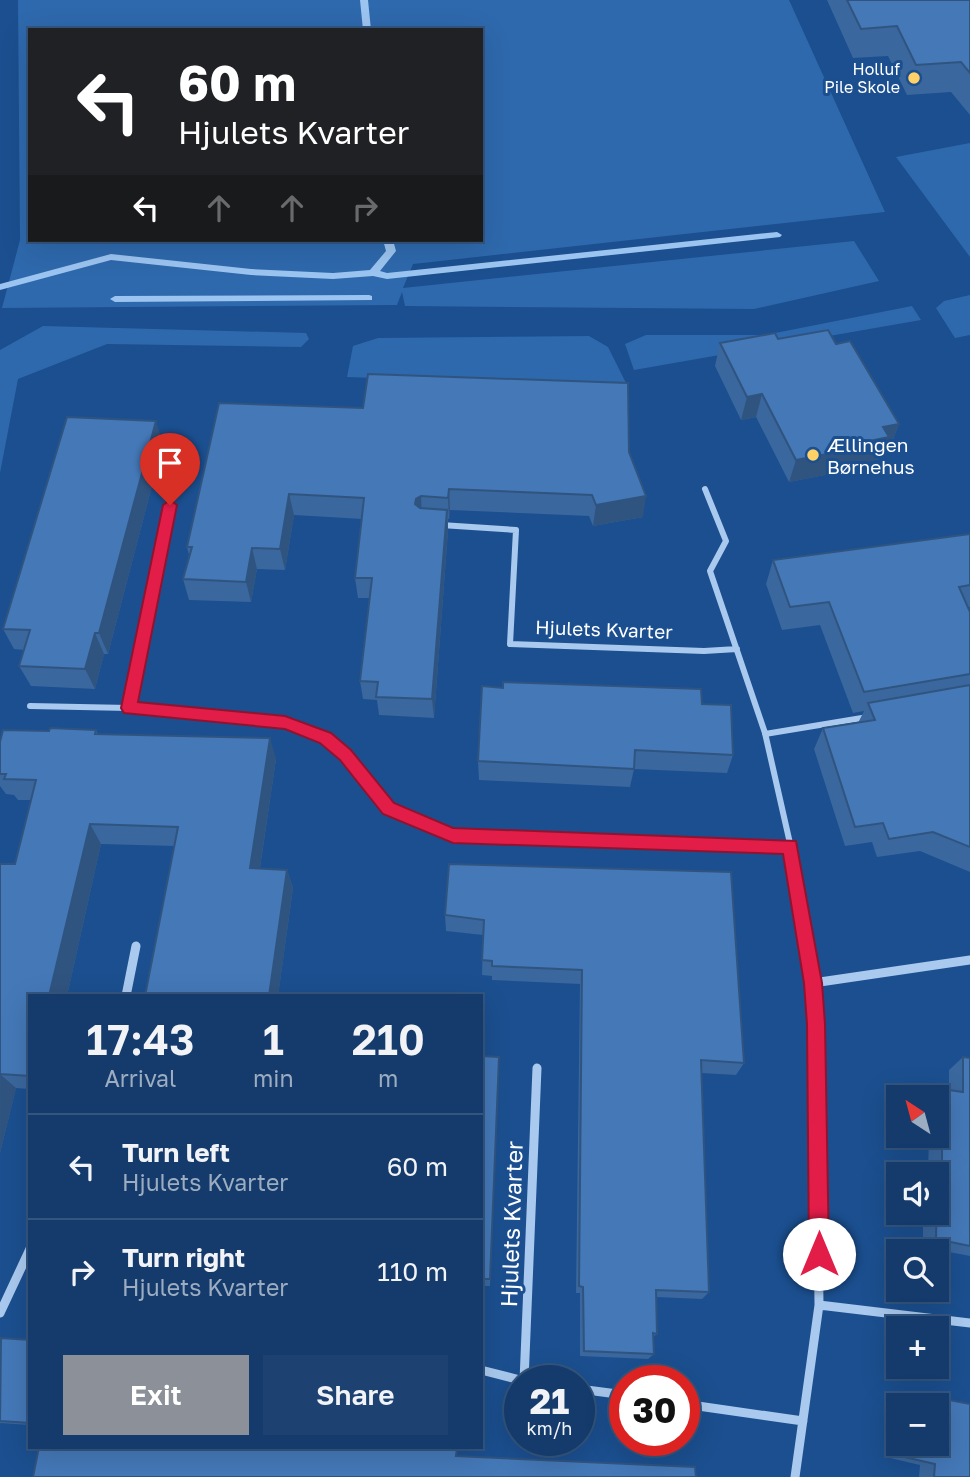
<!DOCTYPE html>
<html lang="en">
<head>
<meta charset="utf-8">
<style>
  :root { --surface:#143b6b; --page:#1d4271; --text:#f1f3f6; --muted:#9dadc1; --line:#33557e; --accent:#8c9099 }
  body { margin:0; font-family:"Golos Text",sans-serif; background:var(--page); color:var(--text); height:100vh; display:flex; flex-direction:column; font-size:26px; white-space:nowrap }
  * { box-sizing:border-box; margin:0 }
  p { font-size:23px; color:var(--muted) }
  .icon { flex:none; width:38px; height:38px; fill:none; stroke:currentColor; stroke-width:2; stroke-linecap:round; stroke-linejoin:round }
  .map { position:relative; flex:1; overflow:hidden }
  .drawer { position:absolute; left:28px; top:994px; width:455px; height:455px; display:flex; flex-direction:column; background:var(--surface); border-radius:0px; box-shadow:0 7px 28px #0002,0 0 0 2px var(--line) }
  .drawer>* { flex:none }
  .guide { position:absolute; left:28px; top:28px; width:455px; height:214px; border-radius:0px; box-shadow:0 7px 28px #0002,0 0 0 2px var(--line); background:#202124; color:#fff; overflow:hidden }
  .needle { width:46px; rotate:324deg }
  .fabs { position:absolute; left:886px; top:1085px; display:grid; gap:14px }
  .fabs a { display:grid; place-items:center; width:63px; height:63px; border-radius:0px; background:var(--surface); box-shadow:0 7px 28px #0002,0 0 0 2px var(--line); font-size:35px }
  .speed { position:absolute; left:504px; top:1365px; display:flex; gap:14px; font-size:35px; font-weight:700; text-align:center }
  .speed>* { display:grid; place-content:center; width:91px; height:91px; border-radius:50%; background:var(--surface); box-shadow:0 7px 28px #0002,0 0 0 2px var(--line); line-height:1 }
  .speed small { font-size:18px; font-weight:400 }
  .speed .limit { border:10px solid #d22; background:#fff; color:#111 }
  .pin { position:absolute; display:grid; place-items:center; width:60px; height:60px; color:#fff; margin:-72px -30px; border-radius:50% 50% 50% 0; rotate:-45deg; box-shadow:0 0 7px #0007 }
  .pin .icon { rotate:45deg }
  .me { position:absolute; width:77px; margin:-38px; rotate:0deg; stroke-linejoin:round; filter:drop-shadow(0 0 5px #0008) }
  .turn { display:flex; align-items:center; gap:24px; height:147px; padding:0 35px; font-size:32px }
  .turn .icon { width:91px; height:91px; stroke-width:2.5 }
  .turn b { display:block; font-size:49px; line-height:60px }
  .lanes { display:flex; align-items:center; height:66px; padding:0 35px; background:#0003; justify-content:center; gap:35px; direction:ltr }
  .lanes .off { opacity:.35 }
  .eta { display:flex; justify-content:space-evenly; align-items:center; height:119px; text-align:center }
  .eta b { font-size:42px; font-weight:600; line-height:49px }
  .action { display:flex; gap:14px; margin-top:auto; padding:14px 35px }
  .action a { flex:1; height:80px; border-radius:0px; background:var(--accent); color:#fff; font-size:28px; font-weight:600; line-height:80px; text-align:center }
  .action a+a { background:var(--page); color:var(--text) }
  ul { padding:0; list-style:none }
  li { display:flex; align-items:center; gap:21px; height:105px; padding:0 35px; border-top:2px solid var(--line) }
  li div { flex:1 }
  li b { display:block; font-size:26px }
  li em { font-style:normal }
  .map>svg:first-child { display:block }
  .green { fill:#2e69ad; fill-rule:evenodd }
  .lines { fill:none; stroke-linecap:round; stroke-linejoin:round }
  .stream { fill:#9cc4f0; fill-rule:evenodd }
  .street-far1 { stroke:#a9c9ee; stroke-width:6 }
  .street { stroke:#a9c9ee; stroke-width:9 }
  .wall { fill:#3a679d; fill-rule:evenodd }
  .shaded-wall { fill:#305480 }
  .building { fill:#4478b7; stroke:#305480; stroke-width:2 }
  .route { fill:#e11d48; stroke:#92132f; stroke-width:2 }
  .poi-dot { fill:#ffd166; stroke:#1b4f8f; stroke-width:2.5 }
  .labels { text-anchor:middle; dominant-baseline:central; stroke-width:6; stroke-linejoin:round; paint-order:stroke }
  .far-poi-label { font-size:16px; fill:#fff; stroke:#1b4f8f; text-anchor:end }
  .poi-label { font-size:19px; fill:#fff; stroke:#1b4f8f; text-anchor:start }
  .street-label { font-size:19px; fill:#fff; stroke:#1b4f8f }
  .near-street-label { font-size:23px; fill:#fff; stroke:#1b4f8f }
</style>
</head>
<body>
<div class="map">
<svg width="970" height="1477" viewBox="0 0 970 1477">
  <rect width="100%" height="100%" fill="#1b4f8f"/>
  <path class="green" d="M18 0H789L885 212 413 264 403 288 854 241 879 281 754 309 405 306 402 292 397 305 2 308 20 240ZM30 30H481V240H30Z
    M970 143V257L896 157Z
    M970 295V335L955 338 936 308 944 301Z
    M912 306 921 320 634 370 625 344 646 335H765Z
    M43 326 306 333 309 339 301 347 107 344 18 379 0 473V350Z
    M589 336 608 347 628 387 347 377 353 346 378 338Z"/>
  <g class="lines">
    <path class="stream" d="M360 0H368L371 30H363Z
      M777 232 782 235 780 237 387 279 373 276 333 279 251 275 111 260 0 290V284L111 254 251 269 333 273 370 270 386 251 383 240H393L396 251 380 271 387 273Z
      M369 295 372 296V300L115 302 110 299 115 296Z"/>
    <path class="street-far1" d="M705 489 726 541 710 571 765 733 794 861
      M441 525 516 530 510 644 704 651 737 649
      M30 706 129 708 285 723 325 738 346 755 388 809 453 836 790 847
      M129 708 180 454
      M765 734 868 717"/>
    <path class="street" d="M794 859 809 952 816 1024 819 1305 795 1477
      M813 983 970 960
      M126 996 136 946
      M819 1305 970 1323
      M0 1313 30 1249
      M481 1370 524 1381
      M524 1381 537 1068
      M579 1389 625 1395
      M684 1404 803 1421"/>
  </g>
  <path class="wall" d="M827 0H970V115L951 92 907 95 888 56 853 58Z
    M720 343 836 344 899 424 890 447 884 448 880 459 831 469 830 474 789 482 756 417 741 420 715 366Z
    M219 403 629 452 643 517 593 526 589 516 450 510 449 519H448V531L434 718 379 715 377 700 363 699 360 681 370 598H358L355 578 362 519 294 515 285 570 257 569 251 602 189 600 183 579 189 555 187 547Z
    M163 444 108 654H104L95 689 31 686 19 666 24 650 14 649 3 629Z
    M970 534V607H968L970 612V872L920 851 877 857 872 842 845 846 814 749 823 728 858 723 864 711 853 713 820 625 782 630 766 584 773 560Z
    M702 704 733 755 727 773 634 769 630 787 479 780 478 761Z
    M96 730 98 734 276 759 260 868 287 870 293 888 278 996H145L174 846 101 844 67 996H30V1089L16 1088 0 1153V864H15L31 800H18L14 795 6 794 0 786V742L49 731Z
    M449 864 744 1063 736 1075 701 1073 709 1292 702 1299 656 1297 657 1334 653 1337 654 1354 648 1359 580 1356V1293H576L580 984 492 980V976L482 975 483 935 446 931 445 915Z
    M481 1056 499 1057 490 1286H481Z
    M963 1057 970 1058V1256L923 1247V1213H936V1174H928L929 1136H936V1097H932L942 1089 949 1090V1070Z
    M30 1340V1425L0 1423V1341Z
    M901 1396 920 1400 934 1397 970 1477H919L920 1465 886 1457 888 1399ZM898 1405H936V1444H898Z"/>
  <path class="shaded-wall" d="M762 394 756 417 741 420 747 397Z
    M156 421 163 444 108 654 99 633Z
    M899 424 890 447 884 448 880 459 831 469 830 474 789 482 796 460 835 448 883 427Z
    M449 489 450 510 449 519 448 498Z
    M289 494 294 515 285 570 280 549Z
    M421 496 422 517 417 525 416 499Z
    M646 496 643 517 593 526 596 505Z
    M447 510 448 531 434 718 432 699Z
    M252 548 257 569 251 602 246 582Z
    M95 633 104 654 95 689 85 669Z
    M270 738 276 759 257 887 250 868Z
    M90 824 101 844 67 996H49Z
    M287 870 293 888 278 996H269Z
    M0 1074 16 1088 0 1153Z"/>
  <path class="building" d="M847 0H970V73L961 62 916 65 897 26 861 29Z
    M828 330 836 344 850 341 899 424 883 427 889 437 835 448 837 452 796 460 762 394 747 397 720 343 775 333 778 339Z
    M368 374 628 383 629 452 646 496 596 505 592 495 449 489 448 498 421 496 416 499 415 504 420 508 447 510 432 699 376 697 378 682 360 681 372 578H355L364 498 289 494 280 549 252 548 246 582 183 579 192 547H187L219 403 363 408Z
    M67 417 156 421 99 633H95L85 669 19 666 30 630 3 629Z
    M970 534V585L959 587 970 612V674L864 692 829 602 790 607 773 560Z
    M503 682 701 689 702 704 731 705 733 755 635 750 634 769 478 761 482 686 503 688Z
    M970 685V847L933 832 889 839 883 823 855 827 823 728 875 720 868 703Z
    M50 728 96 730 95 734 270 738 250 868 287 870 269 996H145L178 827 90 824 49 996H30V1076L0 1074V864H15L36 780 4 779 6 774H0V742L3 730 49 731Z
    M449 864 731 872 744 1063 701 1060 709 1292 656 1290 657 1334 653 1333 654 1354 584 1351 583 1287 579 1286 582 970 492 966V961L482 960 484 920 445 915Z
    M481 1056 499 1057 490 1279H481Z
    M963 1057 970 1058V1246L936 1239 937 1183 942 1184V1089L963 1092Z
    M1 1338 30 1340V1423L0 1421Z
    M901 1396 935 1403 934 1397 970 1404V1477H934L935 1464 900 1456V1444H936V1405H901Z
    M39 1447H457L456 1456 695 1467 696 1477H33Z"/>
  <path class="route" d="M170 500 177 505 138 702 285 716 331 733 351 750 394 803 453 828 796 841 822 983 825 1024 829 1254 826 1261 819 1264 812 1261 809 1254 807 1024 804 983 783 854 453 843 383 814 340 760 320 743 285 729 124 713 121 708 163 505Z"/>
  <g class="poi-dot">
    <circle cx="914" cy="78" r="7"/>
    <circle cx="813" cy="455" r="7"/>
  </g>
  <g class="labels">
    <g class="far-poi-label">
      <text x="900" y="69">Holluf<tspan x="900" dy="18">Pile Skole</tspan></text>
    </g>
    <g class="poi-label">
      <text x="827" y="444">Ællingen<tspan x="827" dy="22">Børnehus</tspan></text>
    </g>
    <g class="street-label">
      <text transform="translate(604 629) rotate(2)">Hjulets Kvarter</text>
    </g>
    <g class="near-street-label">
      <text transform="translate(511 1224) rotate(-88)">Hjulets Kvarter</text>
    </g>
  </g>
</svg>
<div class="fabs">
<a><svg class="needle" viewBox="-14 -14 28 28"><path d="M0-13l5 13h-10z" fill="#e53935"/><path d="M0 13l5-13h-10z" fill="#9dadc1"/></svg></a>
<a><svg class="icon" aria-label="sound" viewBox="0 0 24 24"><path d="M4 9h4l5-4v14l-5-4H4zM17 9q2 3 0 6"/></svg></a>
<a><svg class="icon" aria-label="search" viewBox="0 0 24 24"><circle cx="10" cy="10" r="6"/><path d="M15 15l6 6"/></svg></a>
<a>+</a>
<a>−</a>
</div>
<div class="speed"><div>21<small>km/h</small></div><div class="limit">30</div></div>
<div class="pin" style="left:170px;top:505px;background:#d93025"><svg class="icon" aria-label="arrive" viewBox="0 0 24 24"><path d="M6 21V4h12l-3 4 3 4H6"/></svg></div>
<svg class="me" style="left:819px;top:1254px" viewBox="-20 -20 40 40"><circle r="19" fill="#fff"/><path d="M0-13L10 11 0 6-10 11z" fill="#e11d48"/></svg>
<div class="guide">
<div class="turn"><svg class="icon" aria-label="left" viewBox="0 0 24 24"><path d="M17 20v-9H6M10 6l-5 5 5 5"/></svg><div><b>60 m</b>Hjulets Kvarter</div></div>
<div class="lanes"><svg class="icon" aria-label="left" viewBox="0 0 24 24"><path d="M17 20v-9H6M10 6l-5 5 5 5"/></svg><svg class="icon off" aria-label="ahead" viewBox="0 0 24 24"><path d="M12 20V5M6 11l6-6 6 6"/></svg><svg class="icon off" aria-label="ahead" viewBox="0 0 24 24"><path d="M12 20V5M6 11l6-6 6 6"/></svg><svg class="icon off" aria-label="right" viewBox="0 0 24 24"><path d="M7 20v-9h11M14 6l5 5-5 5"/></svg></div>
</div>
<section class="drawer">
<div class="eta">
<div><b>17:43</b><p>Arrival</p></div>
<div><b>1</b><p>min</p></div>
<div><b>210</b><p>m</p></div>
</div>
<ul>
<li><svg class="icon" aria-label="left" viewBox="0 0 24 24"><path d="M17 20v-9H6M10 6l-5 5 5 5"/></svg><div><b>Turn left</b><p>Hjulets Kvarter</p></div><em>60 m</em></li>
<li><svg class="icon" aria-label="right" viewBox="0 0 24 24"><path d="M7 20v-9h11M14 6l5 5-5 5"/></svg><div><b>Turn right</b><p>Hjulets Kvarter</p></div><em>110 m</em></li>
</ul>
<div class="action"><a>Exit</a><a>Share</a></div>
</section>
</div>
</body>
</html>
